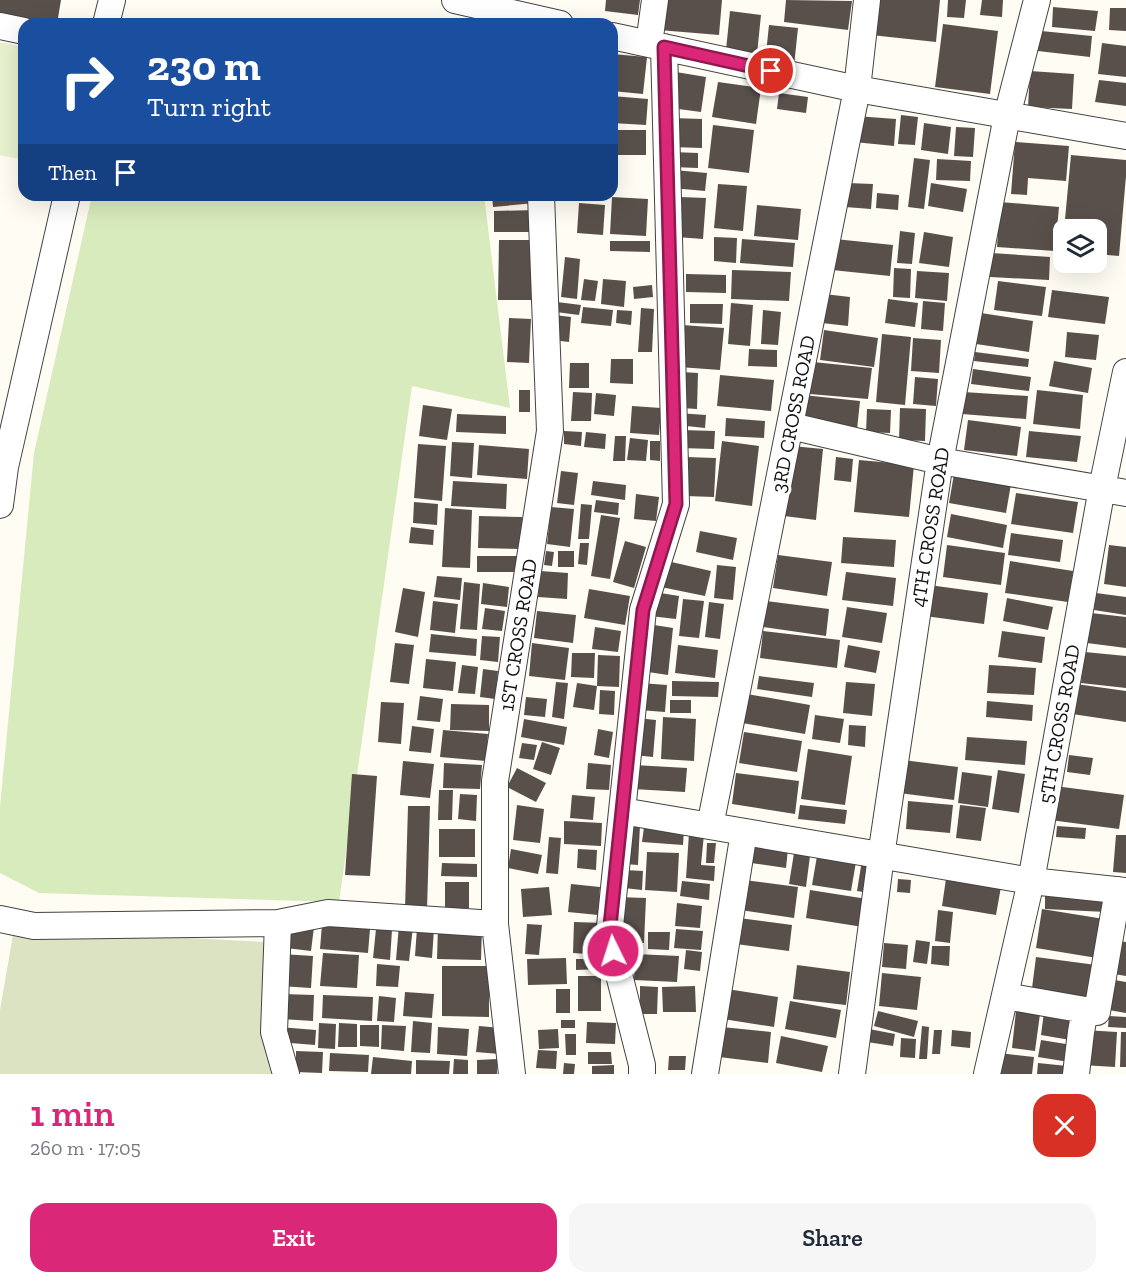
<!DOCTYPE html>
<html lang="en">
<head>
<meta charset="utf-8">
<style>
  :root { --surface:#fff; --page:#f6f6f7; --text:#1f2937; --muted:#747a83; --accent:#db2777 }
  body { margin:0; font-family:"Zilla Slab",serif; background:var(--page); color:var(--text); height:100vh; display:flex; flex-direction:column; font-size:22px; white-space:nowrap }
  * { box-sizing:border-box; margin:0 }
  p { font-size:20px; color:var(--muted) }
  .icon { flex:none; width:33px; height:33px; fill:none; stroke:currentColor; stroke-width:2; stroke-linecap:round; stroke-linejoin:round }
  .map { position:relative; height:1074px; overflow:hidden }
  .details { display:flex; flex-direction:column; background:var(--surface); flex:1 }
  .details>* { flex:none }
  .guide { position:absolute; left:18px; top:18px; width:600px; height:183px; border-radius:18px; box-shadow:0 6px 24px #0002; background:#1a4fa0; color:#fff; overflow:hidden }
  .buttons { position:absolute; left:1053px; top:219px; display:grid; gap:12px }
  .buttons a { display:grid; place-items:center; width:54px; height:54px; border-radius:12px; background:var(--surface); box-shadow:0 6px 24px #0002; font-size:30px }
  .pin { position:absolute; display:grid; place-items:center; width:51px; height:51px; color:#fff; margin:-26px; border:3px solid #fff; border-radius:50%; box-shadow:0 2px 6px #0007 }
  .me { position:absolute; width:66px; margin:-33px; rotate:356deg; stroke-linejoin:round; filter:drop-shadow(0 0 4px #0008) }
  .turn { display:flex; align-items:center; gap:21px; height:126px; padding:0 30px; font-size:27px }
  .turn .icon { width:78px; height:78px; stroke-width:2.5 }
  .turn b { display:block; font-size:42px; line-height:51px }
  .then { display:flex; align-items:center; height:57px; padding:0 30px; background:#0003; gap:12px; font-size:22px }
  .round { display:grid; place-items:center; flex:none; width:63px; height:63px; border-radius:18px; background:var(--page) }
  .summary { display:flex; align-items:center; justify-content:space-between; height:102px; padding:0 30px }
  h1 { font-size:36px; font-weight:600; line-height:45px; color:var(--accent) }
  .button { display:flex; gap:12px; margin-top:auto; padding:12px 30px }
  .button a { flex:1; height:69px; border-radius:18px; background:var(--accent); color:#fff; font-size:24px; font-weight:600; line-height:69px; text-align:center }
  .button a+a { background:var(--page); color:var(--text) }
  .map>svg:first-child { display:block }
  .green { fill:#d8ebbc }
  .cemetery { fill:#dbe3c3 }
  .pitch { fill:#e8f2ce }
  .building { fill:#59504c }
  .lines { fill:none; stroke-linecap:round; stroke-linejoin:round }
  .minor-casing { stroke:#434343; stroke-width:28 }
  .minor { stroke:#fff; stroke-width:26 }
  .route-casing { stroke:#8e194d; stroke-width:15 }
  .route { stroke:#db2777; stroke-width:10 }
  .labels { text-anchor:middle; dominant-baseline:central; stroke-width:6; stroke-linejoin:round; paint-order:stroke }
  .street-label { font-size:20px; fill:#101010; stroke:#fff }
</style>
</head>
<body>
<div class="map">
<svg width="1126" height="1074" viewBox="0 0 1126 1074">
  <rect width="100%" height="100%" fill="#fffcf4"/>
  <path class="green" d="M92 195H484L510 408 412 386 339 902 39 893 0 873V806L34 453Z"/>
  <path class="cemetery" d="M14 929 264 942 261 1030 271 1074H0V1010Z"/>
  <path class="pitch" d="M0 42 24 47V160L0 155Z"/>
  <path class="building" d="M0 0H61L57 24H32L0 18Z
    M606 0H640L638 15 605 11Z
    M662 0H722L719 35 659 30Z
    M786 0 852 1 848 30 784 22Z
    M875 0H940L936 42 871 35Z
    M948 0H966L964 18 947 17Z
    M982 0H1003L1002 17 980 15Z
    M1053 7 1098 11 1095 31 1052 27Z
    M1110 8H1126V31L1109 30Z
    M730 11 761 15 757 54 726 50Z
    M943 24 998 31 990 94 935 87Z
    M769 25 798 28 794 66 765 63Z
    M1031 30 1092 36 1090 57 1029 50Z
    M1102 43 1126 46V77L1098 74Z
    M612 54 647 57 643 94 612 91Z
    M1030 71 1074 74 1072 109 1028 107Z
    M676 72 706 77 701 112 671 108Z
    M1099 80 1126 83V106L1095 102Z
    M718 82 761 88 756 124 712 117Z
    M779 93 808 97 806 113 777 109Z
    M612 96 648 99 646 125 612 123Z
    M901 115 918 117 915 145 898 144Z
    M856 116 896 119 894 146 854 142Z
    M672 118 702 119V148L671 147Z
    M924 123 951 127 948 154 921 150Z
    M713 125 754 130 749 173 708 168Z
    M956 127 975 128 973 157 954 156Z
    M612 130H646V155H612Z
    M1015 142 1069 146 1066 181 1028 178 1027 195 1011 194Z
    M673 152 698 153V168L672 167Z
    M1071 155 1126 160V176L1119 256 1096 254V230H1064Z
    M914 158 930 160 924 209 908 207Z
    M937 159 971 161 970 181 936 180Z
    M674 170 707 173 705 191 672 188Z
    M847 183 873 184 871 209 845 207Z
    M931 183 967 189 963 212 928 206Z
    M718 184 747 186 743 231 714 228Z
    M877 193 899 195 898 210 876 208Z
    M492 195H534L535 203 493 207Z
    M612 197 648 199 646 236 610 234Z
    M680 197 706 198 703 239 677 237Z
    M1000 202 1059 207 1055 251 997 247Z
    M579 203 605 205 603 235 577 233Z
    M757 205 801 209 798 240 754 236Z
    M535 210V232H494V211Z
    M900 231 915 233 912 264 897 263Z
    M924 232 953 237 949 267 919 263Z
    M714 237 737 238 736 263 714 261Z
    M742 239 795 243 793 267 740 263Z
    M835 239 893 245 890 276 832 270Z
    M499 240H538L537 300H498Z
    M610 241H650V252L610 251Z
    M991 253 1050 257 1049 280 990 277Z
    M565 257 580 259 577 299 561 297Z
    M894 268 911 269 910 298 893 297Z
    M732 270 791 272 789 301 731 299Z
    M917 271 949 273 947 301 915 298Z
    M686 274 726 275V293L686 292Z
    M584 279 598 281 595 301 581 300Z
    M603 279 626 281 624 307 601 304Z
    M998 281 1046 287 1042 316 994 310Z
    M652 285 653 297 634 299 633 287Z
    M1052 290 1109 297 1105 324 1048 317Z
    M824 294 850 297 848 326 822 323Z
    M888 299 918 303 915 327 885 323Z
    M923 301 945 303 943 331 921 329Z
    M557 302 581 305 579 315 556 312Z
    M731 303 753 305 750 346 728 344Z
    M690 304H723L722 324 690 323Z
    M583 307 613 310 611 326 581 323Z
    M641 308 654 309 652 352H638Z
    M617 310 632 311 631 325 616 323Z
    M763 310 781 312 778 345 761 344Z
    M981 313 1033 321 1029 352 976 344Z
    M554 315 571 317 569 342 552 340Z
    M509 318 531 319 529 363 507 362Z
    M682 325 724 328 720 370 679 367Z
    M824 330 878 338 874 367 820 360Z
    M1067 332 1099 335 1096 360 1065 357Z
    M882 334 911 337 905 405 876 402Z
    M913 338 941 340 939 373 911 371Z
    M749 349 777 350V367L748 366Z
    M975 352 1029 359 1028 367 974 361Z
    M611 359H633V384L610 383Z
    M1054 361 1092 368 1088 393 1049 386Z
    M813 362 872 368 868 399 810 394Z
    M570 363H589V388H569Z
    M973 369 1031 377 1029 391 971 384Z
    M682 372 698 373 697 409 681 408Z
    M720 375 774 380 771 411 717 406Z
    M915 377 938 379 936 406 913 404Z
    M519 390H530V412H519Z
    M1037 390 1083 395 1080 429 1033 424Z
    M573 392 592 393 591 421H571Z
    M963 392 1028 396 1026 419 962 414Z
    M596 393 616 395 614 416 594 414Z
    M803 395 860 401 857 430 800 424Z
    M423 405 452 409 447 440 419 436Z
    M632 406 661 408 659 435 630 433Z
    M900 408 926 409 925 441 899 440Z
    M867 409 891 410 890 433 866 432Z
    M678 413 706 415 705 428 677 425Z
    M457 414 506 416V434L456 432Z
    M726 418 765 421 764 438 725 436Z
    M968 420 1021 427 1017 456 964 450Z
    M681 430 715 431 714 449 680 448Z
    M564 431 582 432 581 446 564 444Z
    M1029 431 1081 436 1077 462 1026 457Z
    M586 432 606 434 605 449 584 447Z
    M615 436H626L625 461H613Z
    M630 438 648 440 646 461 627 460Z
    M650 441H660V461L650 460Z
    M722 441 759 446 752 506 715 501Z
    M452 442 474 443 472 478 450 476Z
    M418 444 446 446 442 501 414 498Z
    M479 445 529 449 527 479 477 475Z
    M792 446 823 449 816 520 784 516Z
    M686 457 716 458 714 497 685 496Z
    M836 457 853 459 851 482 834 480Z
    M859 460 914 465 909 517 854 512Z
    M561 471 578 473 574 505 557 503Z
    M954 474 1011 484 1006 513 949 503Z
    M453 481 507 484 506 509 451 506Z
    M593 481 626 485 625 500 591 495Z
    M1016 493 1078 502 1073 533 1011 524Z
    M636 494 659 497 656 521 634 519Z
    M596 500 619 503 618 515 594 512Z
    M414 502 438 504 437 525 413 523Z
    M581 504 592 505 589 539H578Z
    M551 507 574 509 570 547 547 544Z
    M445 508 472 510 470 568 442 567Z
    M951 514 1007 525 1003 548 947 537Z
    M601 515 620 518 610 579 591 576Z
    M479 516 522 517 521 549 478 548Z
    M411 527 434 530 433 545 409 543Z
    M700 531 737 538 733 560 696 552Z
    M1011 533 1063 540 1060 562 1008 555Z
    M843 537 896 540 894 567 841 563Z
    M625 541 646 547 634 588 613 582Z
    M580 543H589L587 565 578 564Z
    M947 545 1005 553 1001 585 943 577Z
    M1109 545 1126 547V587L1104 584Z
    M546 551 554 552 552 566 544 565Z
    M558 551H574V567H558Z
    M778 555 832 562 827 596 773 588Z
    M477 556H517V572H477Z
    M667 561 711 571 705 596 661 587Z
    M1010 561 1073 571 1068 602 1005 593Z
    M717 565 736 567 733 600 714 598Z
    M540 571 568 573 567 599 538 597Z
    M846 572 896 578 893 606 842 600Z
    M437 576 462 578 460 600 434 597Z
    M464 582 480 584 477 630 460 629Z
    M483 583 509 587 507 607 481 604Z
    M929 585 988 593 984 624 925 616Z
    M403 588 425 592 418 637 395 632Z
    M589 589 630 596 625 625 584 618Z
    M654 592 679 596 676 619 650 616Z
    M1096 593 1126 597V615L1094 610Z
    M1007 598 1053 607 1048 630 1003 621Z
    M683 599 704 601 699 638 679 636Z
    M433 601 458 604 455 633 430 630Z
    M766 601 829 609 826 636 763 627Z
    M709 602 724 604 720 639 705 637Z
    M847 607 887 613 882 643 842 637Z
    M485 608 505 611 502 631 482 629Z
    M537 611 576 615 573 643 534 638Z
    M1091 613 1126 617V648L1087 643Z
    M654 625 673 628 668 675 648 672Z
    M595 627 621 631 618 652 592 649Z
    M763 631 840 640 837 668 760 658Z
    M1002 631 1045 637 1042 663 998 657Z
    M431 634 477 639 476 656 429 652Z
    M482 636 500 637 498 662 480 660Z
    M395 643 414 645 409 684 390 682Z
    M532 643 569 648 565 680 529 676Z
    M678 645 718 650 715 678 675 673Z
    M848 645 880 651 876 673 844 667Z
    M1085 652 1126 656V688L1081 683Z
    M572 653H595L594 678 571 677Z
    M598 655 620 656 619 687 597 686Z
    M426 659 456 662 453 691 423 688Z
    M462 665 478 667 475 694 458 693Z
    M989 665 1036 668 1034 695 987 693Z
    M483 669 498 671 495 699 480 697Z
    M759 676 814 683 812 697 757 689Z
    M672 681 719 682 718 697 672 696Z
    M556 682 568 683 564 719 552 717Z
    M846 682 875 684 872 716 843 713Z
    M577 683 597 686 594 710 573 707Z
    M641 683 667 685 665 712 639 710Z
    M1076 684 1126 691V722L1072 714Z
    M600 690 615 691 614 715 599 714Z
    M747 694 810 705 805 734 742 723Z
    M420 696 443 699 440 722 417 720Z
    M526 697 547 699 545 717 524 715Z
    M670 700H691V713H670Z
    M987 701 1033 705 1032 721 986 717Z
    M381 702 404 703 401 744 378 742Z
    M451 704 489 705V731L450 730Z
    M815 715 844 719 840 743 812 739Z
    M663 717 696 719 694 761 661 759Z
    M637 718 656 720 653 757 634 755Z
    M524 719 567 727 564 745 521 737Z
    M849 725 866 726 865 747 848 745Z
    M412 726 434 729 431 753 409 751Z
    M598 729 613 732 609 758 594 755Z
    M443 730 488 734 486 761 440 757Z
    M744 732 802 741 797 772 739 763Z
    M967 737 1027 741 1025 765 965 760Z
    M542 742 560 748 551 775 533 769Z
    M522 743 537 745 534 760 519 758Z
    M808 749 852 756 845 805 801 799Z
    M1069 755 1093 758 1090 775 1067 772Z
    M903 760 958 767 954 800 899 793Z
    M403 761 434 764 430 798 400 795Z
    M444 763 482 765 480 789 443 788Z
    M588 763 611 765 609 790 586 789Z
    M634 765 687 768 685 792 633 789Z
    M517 768 546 783 536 802 507 787Z
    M998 770 1025 774 1019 813 992 809Z
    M962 772 992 776 988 807 958 803Z
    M736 773 799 781 795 814 732 804Z
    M352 774 377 776 370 876 345 875Z
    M1055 786 1124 795 1119 829 1050 820Z
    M439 790H453L452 820H438Z
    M460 794 477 795 476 821 458 819Z
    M572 795 595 797 593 820 570 818Z
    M908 801 953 805 950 833 906 829Z
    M517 805 544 809 540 843 513 840Z
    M800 805 847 810 845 824 798 819Z
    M960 805 986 808 981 841 956 838Z
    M408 806H430L427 910 405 909Z
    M564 821 602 823 601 846 564 844Z
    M627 825H640L638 865 625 864Z
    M1057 826 1086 828 1085 839 1056 837Z
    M644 827 684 830 683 845 642 842Z
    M439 829H475V857H439Z
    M689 833 704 834 701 865 715 866 714 881 686 878Z
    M1116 835H1126V873L1113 872Z
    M549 837 561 838 558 874 546 873Z
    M707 843H716L714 863H706Z
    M753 844 788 849 786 868 751 863Z
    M511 849 542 855 538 874 508 868Z
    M578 849 597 850 596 870 577 868Z
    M647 852 679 853 677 892 645 890Z
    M794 853 810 856 806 887 789 884Z
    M817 856 856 862 851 891 812 885Z
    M862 860 875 862 869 893 857 891Z
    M442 863 477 864V877L441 876Z
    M625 870 643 871 642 890 624 888Z
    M947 872 1002 881 996 915 942 906Z
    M898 879 911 880 910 893 897 892Z
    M744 880 798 887 794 918 740 910Z
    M682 881 710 884 709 900 680 896Z
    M445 882H469V908H445Z
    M571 884 600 887 598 915 568 912Z
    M549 887 552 915 523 917 521 889Z
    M810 890 867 899 863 927 806 918Z
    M1045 894 1107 897 1106 912 1045 909Z
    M617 897 646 898 644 943 615 942Z
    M677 903 702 906 700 928 675 926Z
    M1042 909 1104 919 1097 958 1036 948Z
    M938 910 953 912 950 943 935 941Z
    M739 918 792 925 789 951 736 944Z
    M574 922 604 923 602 955 573 953Z
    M289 924 314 927 311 951 286 948Z
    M322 924 370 929 368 953 320 949Z
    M527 924 542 925 539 955 525 954Z
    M399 925 413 927 409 961 396 960Z
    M438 926 482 927 481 960 437 959Z
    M417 928 434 929 432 958 415 956Z
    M376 929 392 930 390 960 373 958Z
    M676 929 703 931 701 950 674 948Z
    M648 932H670L669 950 648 949Z
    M916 940 930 942 927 964 913 962Z
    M1112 940 1126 942V976L1108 973Z
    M884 943 908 945 906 969 882 967Z
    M932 946H950L949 966 931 964Z
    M686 950 702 952 700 971 684 969Z
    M323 953 359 955 357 988 320 986Z
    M282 954 313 956 311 988 280 986Z
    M635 954 679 956 677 982 634 980Z
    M1036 957 1096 965 1092 1004 1031 996Z
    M566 958 567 984 528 985 527 959Z
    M576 959H600V969L576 970Z
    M377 964 400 966 398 987 376 986Z
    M797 965 850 972 846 1005 793 999Z
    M442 966H489V1017L442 1016Z
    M882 973 921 977 917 1010 879 1006Z
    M578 976H601V1011H578Z
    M1109 979 1126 982V1013L1103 1009Z
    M640 986 658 987 657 1014H640Z
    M695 986 696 1012H663L662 987Z
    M556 989H570V1013H556Z
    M727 989 778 997 774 1027 723 1019Z
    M405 992 434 994 432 1018 403 1016Z
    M282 994 314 995 313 1021 281 1019Z
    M323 995 373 997 372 1021 322 1018Z
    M379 996 396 998 394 1022 377 1021Z
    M790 1001 841 1010 836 1038 785 1029Z
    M878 1011 918 1021 914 1037 874 1026Z
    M1016 1011 1040 1014 1035 1051 1012 1048Z
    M1044 1012 1074 1017 1070 1040 1041 1035Z
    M1109 1016 1126 1017V1028L1108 1027Z
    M561 1020H575V1028H561Z
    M413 1021 432 1023 430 1053 411 1052Z
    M587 1022 616 1023 615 1044 586 1043Z
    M319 1023 336 1024 335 1049 318 1048Z
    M339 1023 357 1024V1047H338Z
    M360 1025H379V1047L360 1046Z
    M382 1025 406 1026 404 1051 381 1049Z
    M479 1026 501 1028 499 1054 476 1052Z
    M922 1026 929 1027 927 1059H919Z
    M279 1027 316 1030 315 1045 278 1042Z
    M438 1027 469 1029 467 1056 437 1054Z
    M722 1027 771 1032 768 1063 719 1057Z
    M558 1029 559 1048 539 1049 538 1030Z
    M869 1029 895 1034 893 1046 867 1042Z
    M934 1030H942L940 1054H932Z
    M952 1030 971 1032 970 1048 951 1046Z
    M1084 1030 1117 1032 1115 1067 1082 1065Z
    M1121 1032H1126V1067H1120Z
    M565 1034H576V1055H566Z
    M781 1036 828 1046 822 1072 776 1063Z
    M901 1038 916 1039 915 1058 900 1057Z
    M1041 1040 1072 1045 1069 1062 1038 1057Z
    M538 1050 557 1051 556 1069 536 1068Z
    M296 1051 323 1052 322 1073 296 1072Z
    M588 1052H611L612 1064H588Z
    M330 1053 369 1055 368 1072 329 1071Z
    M999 1053 1034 1057 1032 1074H996Z
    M669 1056H686L685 1070H668Z
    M373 1057 412 1061 411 1074H371Z
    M454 1059 468 1060V1074H453Z
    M497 1059V1074H477V1060Z
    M416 1060 450 1061 449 1074H416Z
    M564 1063 575 1064 574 1074H563Z
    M1038 1063 1067 1066 1066 1074H1037Z
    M614 1065V1074H592V1066Z"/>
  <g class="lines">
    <defs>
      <path id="minor" d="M455 0 560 24
        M106 24 112 0
        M0 26 24 31
        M612 36 857 89 1126 136
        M649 44 655 0
        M791 426 940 461 1126 493
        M0 505 5 467 67 195
        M622 811 1031 881 1126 891
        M710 826 857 89 867 0
        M0 919 34 926 278 923 328 913 495 924
        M278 923 274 1032 286 1074
        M1005 996 1085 1010 1081 1032 1076 1074
        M1085 1010 1097 1012 1118 890
        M512 1074 495 924V781L550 431 541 195
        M642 1074V1065L613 951 610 926 643 610 676 504 664 47
        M705 1074 744 832
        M852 1074 881 856 940 461 1007 116 1037 0
        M987 1074 1031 881 1102 488 1126 372"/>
    </defs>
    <use href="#minor" class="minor-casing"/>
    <use href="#minor" class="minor"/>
  </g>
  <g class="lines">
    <defs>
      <path id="route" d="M613 951 610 926 643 610 676 504 664 47 771 71"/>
    </defs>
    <use href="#route" class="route-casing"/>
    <use href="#route" class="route"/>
  </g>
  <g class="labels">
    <g class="street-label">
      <text transform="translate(793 414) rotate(-79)">3RD CROSS ROAD</text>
      <text transform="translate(930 527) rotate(-81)">4TH CROSS ROAD</text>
      <text transform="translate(518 635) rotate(-81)">1ST CROSS ROAD</text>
      <text transform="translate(1059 724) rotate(-80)">5TH CROSS ROAD</text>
    </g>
  </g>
</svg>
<div class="buttons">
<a><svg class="icon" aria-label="layers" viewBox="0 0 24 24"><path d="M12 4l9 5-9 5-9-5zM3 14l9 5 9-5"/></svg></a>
</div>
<div class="pin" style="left:771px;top:71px;background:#d93025"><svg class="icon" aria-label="arrive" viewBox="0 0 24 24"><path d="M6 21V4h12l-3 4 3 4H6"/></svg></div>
<svg class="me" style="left:613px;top:951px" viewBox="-20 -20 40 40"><circle r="17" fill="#db2777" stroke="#fff" stroke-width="3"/><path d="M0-11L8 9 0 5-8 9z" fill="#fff"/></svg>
<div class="guide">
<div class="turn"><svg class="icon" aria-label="right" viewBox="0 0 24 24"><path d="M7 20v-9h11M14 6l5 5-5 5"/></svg><div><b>230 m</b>Turn right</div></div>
<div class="then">Then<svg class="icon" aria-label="arrive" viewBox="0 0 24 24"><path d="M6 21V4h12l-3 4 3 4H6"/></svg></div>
</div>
</div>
<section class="details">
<div class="summary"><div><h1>1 min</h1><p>260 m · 17:05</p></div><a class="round" style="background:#d93025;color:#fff"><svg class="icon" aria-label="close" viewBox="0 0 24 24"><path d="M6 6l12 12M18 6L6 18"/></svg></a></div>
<div class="button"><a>Exit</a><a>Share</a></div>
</section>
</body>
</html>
